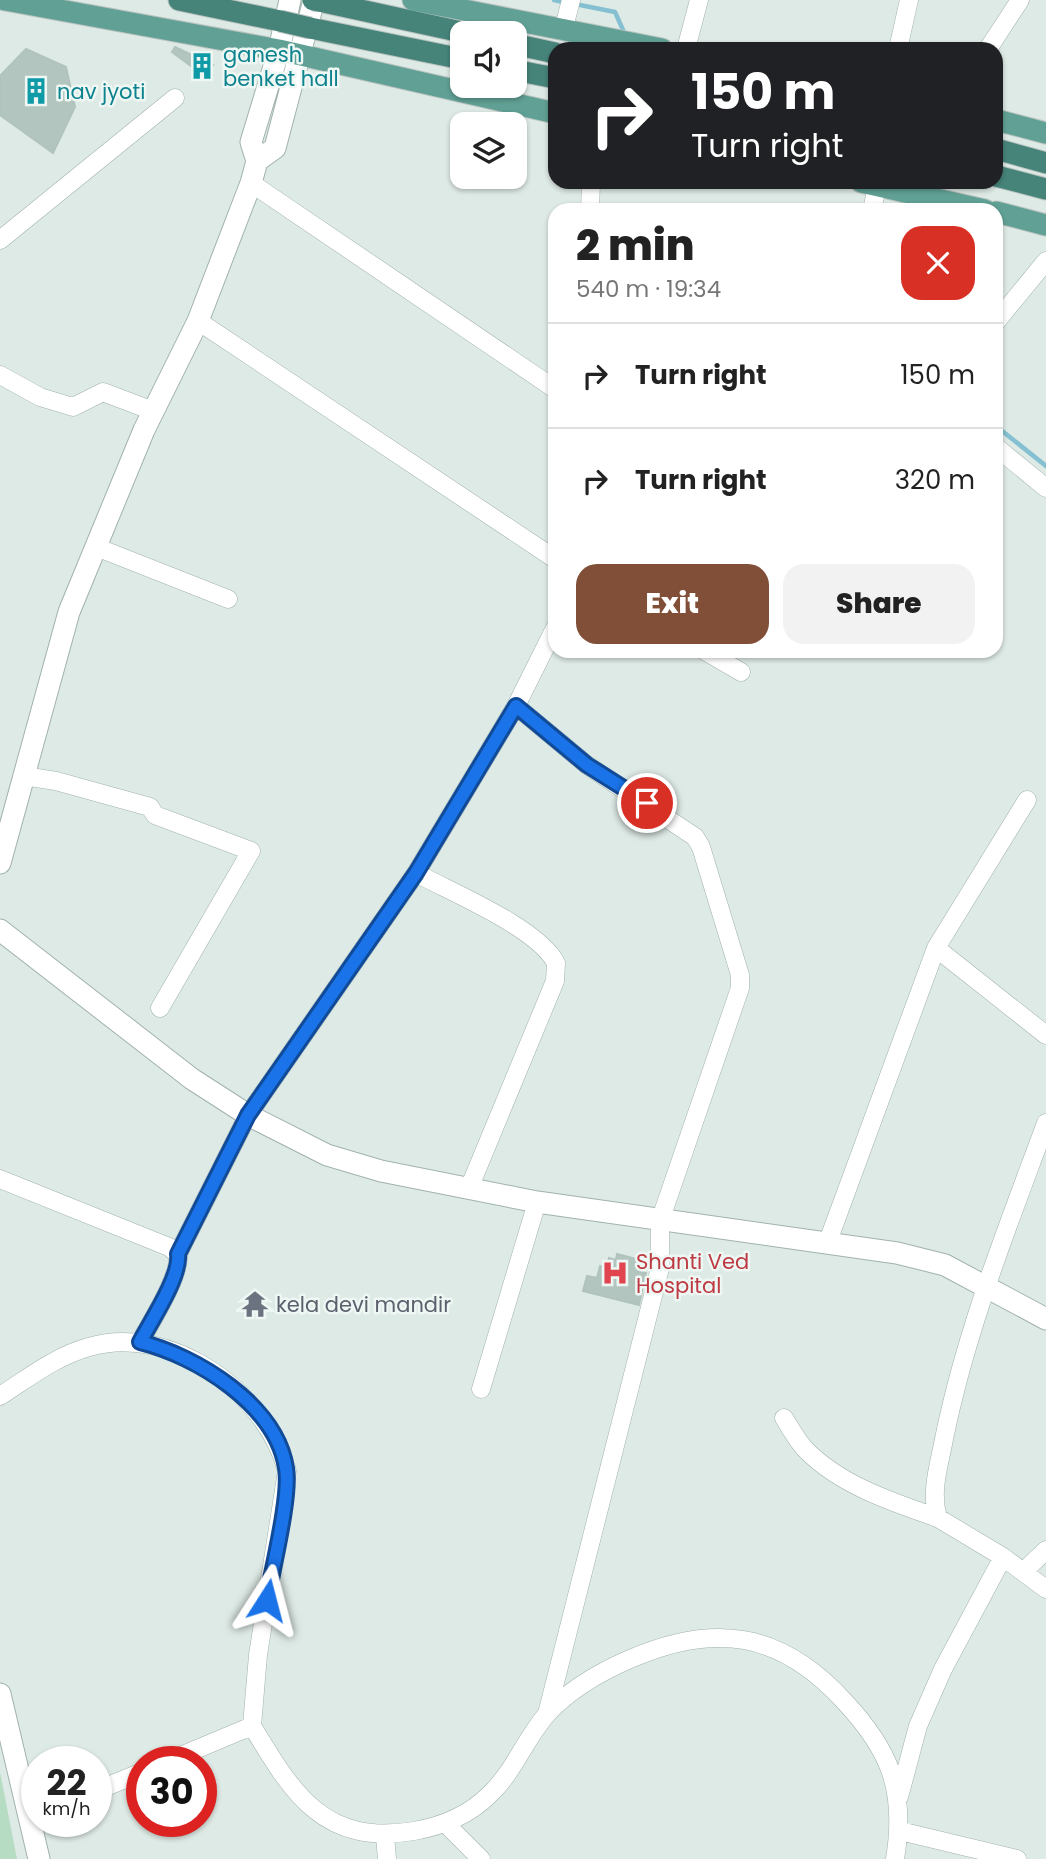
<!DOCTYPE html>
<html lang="en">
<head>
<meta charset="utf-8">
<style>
  :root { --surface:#fff; --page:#f2f2f2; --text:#222; --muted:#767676; --line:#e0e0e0; --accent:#814f37 }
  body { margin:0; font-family:Poppins,sans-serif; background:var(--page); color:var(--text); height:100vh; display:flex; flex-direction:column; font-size:26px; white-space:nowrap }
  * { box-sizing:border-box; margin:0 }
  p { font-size:23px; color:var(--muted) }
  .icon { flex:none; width:38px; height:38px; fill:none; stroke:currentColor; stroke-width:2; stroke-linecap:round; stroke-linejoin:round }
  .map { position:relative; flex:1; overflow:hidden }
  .drawer { position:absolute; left:548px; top:203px; width:455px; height:455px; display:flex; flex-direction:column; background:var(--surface); border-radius:21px; box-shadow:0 2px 5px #0004 }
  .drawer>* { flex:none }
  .banner { position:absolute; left:548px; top:42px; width:455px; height:147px; border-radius:21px; box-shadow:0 2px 5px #0004; background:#202124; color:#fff; overflow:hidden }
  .fabs { position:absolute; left:450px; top:21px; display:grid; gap:14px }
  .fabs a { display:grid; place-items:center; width:77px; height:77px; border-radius:14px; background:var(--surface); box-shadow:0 2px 5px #0004; font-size:35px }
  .speed { position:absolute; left:21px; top:1746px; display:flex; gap:14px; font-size:35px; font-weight:700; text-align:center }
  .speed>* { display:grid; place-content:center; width:91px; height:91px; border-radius:50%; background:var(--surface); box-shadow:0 2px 5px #0004; line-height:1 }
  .speed small { font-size:18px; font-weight:400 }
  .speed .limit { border:10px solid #d22; background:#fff; color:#111 }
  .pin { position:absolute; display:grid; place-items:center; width:60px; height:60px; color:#fff; margin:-30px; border:4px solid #fff; border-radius:50%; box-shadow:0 2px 7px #0007 }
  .me { position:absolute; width:77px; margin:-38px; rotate:9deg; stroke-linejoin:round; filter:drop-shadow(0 0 5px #0008) }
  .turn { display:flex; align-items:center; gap:24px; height:147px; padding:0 28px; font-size:32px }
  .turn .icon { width:91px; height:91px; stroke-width:2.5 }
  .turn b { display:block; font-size:49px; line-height:60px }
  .round { display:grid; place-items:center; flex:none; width:74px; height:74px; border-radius:21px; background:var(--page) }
  .head { display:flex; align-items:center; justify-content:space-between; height:119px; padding:0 28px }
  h1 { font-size:42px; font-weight:800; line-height:52px }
  .button { display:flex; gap:14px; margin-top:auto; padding:14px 28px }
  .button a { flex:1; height:80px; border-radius:21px; background:var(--accent); color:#fff; font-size:28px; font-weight:800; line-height:80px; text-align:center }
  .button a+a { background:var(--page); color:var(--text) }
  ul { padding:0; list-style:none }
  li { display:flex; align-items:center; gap:21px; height:105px; padding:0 28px; border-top:2px solid var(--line) }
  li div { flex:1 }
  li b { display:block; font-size:26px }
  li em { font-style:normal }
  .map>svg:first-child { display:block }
  .green { fill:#b6dcc3 }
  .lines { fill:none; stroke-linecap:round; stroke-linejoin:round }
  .stream { stroke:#84c0d1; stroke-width:4.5 }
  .building { fill:#b3c5bf; stroke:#b0c3bd; stroke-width:2 }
  .minor-casing { stroke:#a1b2ac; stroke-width:19 }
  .tertiary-casing { stroke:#a1b2ac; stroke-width:23 }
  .primary-casing { stroke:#bcc4c2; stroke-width:23 }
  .trunk-casing { stroke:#bcc4c2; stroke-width:23 }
  .minor { stroke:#fff; stroke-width:18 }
  .tertiary { stroke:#fff; stroke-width:21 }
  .primary { stroke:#61a195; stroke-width:21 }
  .trunk { stroke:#46847a; stroke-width:21 }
  .trunk-bridge-casing { stroke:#bcc4c2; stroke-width:23; stroke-linecap:butt }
  .trunk-bridge { stroke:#46847a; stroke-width:21 }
  .route-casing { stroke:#114b97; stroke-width:18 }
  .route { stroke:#1a73e8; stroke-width:12 }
  .labels { text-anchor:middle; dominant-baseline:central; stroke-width:5; stroke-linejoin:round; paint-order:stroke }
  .culture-label { font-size:21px; fill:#0d838f; stroke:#eef7f3; text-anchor:start }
  .health-label { font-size:21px; fill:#be3a42; stroke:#eef7f3; text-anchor:start }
  .worship-label { font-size:21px; fill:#5b616d; stroke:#eef7f3; text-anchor:start }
</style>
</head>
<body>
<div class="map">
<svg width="1046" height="1859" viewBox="0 0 1046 1859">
  <rect width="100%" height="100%" fill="#deeae5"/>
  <path class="green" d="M0 1772 17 1859H0Z"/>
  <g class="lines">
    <path class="stream" d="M554 0 567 3
      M575 4 615 12 623 30
      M996 426 1046 466"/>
  </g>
  <path class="building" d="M175 47 213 65 203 75 172 52Z
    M26 49 66 67 75 107 53 153 0 115V76Z
    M617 1254 640 1260 637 1271 646 1273 639 1305 583 1291 587 1276 597 1278 600 1266 606 1268 609 1258 616 1260Z"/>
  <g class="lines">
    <defs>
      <path id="minor" d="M563 31 571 0
        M686 49 699 0
        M898 49 909 0
        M988 49 1020 0
        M251 183 555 389
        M590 210 591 182
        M872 210 877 186
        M0 240 175 98
        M198 321 555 559
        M996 322 1046 261
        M0 375 40 397 73 407 103 392 153 411
        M996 447 1046 488
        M96 547 228 599
        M705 651 741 672
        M516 706 587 765 695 837 701 847 740 975V988L660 1221V1268L547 1714
        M24 776 56 781 150 807 155 815 251 851 160 1008
        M416 873C453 893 538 928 556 963L555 981 470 1186
        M936 948 1027 800
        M1046 1123C1008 1226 966 1330 944 1439 939 1466 930 1491 938 1518L1003 1557 1046 1589
        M0 1179 169 1247 178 1254C181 1275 151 1322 140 1342
        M827 1244 936 948 1046 1035
        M178 1254 248 1115 416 873 516 706 555 628
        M481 1389 537 1202
        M0 1396C28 1378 56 1356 89 1347 171 1323 266 1392 287 1471L258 1655 252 1726 166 1762
        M784 1418C791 1429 797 1441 806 1450 840 1485 894 1503 938 1518
        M1023 1572 1046 1550
        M252 1726C293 1794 324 1846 414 1831 442 1826 469 1815 489 1795 514 1772 525 1739 547 1714 570 1689 600 1672 630 1659 715 1622 781 1632 844 1701 891 1751 906 1791 895 1859
        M96 1791 142 1772
        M899 1797 918 1726 943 1669 1003 1557
        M445 1823 481 1859
        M900 1831 1017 1859
        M385 1836 387 1859"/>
      <path id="tertiary" d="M257 161 275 148 314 0
        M0 863 69 612 144 430 198 321 251 183 257 161 251 142 279 50 290 0
        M0 930 192 1079 248 1115 327 1155 381 1171 537 1202 897 1253 945 1265 1046 1319
        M0 1694 39 1859"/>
      <path id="primary" d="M5 0 279 50 555 113
        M413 0 662 49
        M996 120 1046 133
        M861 182 985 210
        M996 212 1046 225"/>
      <path id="trunk" d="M179 0 280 21
        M319 1 466 33
        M310 28 462 59
        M514 44 555 53
        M514 70 555 78
        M996 149 1046 163
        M996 176 1046 189"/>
    </defs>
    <use href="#minor" class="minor-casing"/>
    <use href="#tertiary" class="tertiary-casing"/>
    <use href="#primary" class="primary-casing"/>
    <use href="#trunk" class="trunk-casing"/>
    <use href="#minor" class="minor"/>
    <use href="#tertiary" class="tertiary"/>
    <use href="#primary" class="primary"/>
    <use href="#trunk" class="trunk"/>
    <defs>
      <path id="trunk-bridge" d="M313 0 319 1
        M280 21 310 28"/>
    </defs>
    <use href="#trunk-bridge" class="trunk-bridge-casing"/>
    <use href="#trunk-bridge" class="trunk-bridge"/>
  </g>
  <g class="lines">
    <defs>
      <path id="route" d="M267 1600C272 1570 291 1495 286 1468 276 1405 197 1356 140 1342 151 1321 181 1276 178 1254L248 1115 416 873 516 706 587 765 647 803"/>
    </defs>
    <use href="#route" class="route-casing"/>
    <use href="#route" class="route"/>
  </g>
  <defs>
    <symbol id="building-bare" viewBox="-9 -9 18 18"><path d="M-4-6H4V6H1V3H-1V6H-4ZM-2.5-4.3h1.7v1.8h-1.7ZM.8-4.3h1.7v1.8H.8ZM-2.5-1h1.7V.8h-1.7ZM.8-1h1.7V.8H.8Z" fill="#0f9aa8" stroke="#eef7f3" stroke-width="2.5" paint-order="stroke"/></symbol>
    <symbol id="hospital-bare" viewBox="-9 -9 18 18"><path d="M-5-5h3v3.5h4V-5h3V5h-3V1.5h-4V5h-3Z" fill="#e0444e" stroke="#eef7f3" stroke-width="2.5" paint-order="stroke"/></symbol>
    <symbol id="temple-bare" viewBox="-9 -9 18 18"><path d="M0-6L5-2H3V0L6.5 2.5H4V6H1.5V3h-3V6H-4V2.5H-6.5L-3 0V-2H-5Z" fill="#6b7280" stroke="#eef7f3" stroke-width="2.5" paint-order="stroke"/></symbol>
  </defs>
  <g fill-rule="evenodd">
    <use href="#building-bare" x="183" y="47" width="38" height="38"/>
    <use href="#building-bare" x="17" y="72" width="38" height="38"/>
    <use href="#hospital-bare" x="596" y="1254" width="38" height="38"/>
    <use href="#temple-bare" x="236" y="1285" width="38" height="38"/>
  </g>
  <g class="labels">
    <g class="culture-label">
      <text x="223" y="54">ganesh<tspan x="223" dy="24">benket hall</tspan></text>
      <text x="57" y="91">nav jyoti</text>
    </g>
    <g class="health-label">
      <text x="636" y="1261">Shanti Ved<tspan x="636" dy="24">Hospital</tspan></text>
    </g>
    <g class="worship-label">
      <text x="276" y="1304">kela devi mandir</text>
    </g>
  </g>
</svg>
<div class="fabs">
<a><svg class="icon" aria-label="sound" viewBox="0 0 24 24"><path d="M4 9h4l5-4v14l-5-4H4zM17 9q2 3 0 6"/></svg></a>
<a><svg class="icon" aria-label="layers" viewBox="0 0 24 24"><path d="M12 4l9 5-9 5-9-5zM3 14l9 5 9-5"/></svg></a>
</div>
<div class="speed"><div>22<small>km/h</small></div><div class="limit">30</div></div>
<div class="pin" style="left:647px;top:803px;background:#d93025"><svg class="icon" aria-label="arrive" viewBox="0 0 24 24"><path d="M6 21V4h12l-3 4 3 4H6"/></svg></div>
<svg class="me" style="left:267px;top:1600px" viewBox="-20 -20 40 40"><path d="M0-17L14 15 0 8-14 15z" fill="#1a73e8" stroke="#fff" stroke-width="4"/></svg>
<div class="banner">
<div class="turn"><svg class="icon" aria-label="right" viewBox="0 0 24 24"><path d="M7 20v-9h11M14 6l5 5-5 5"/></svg><div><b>150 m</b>Turn right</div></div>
</div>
<section class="drawer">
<div class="head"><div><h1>2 min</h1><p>540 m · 19:34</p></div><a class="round" style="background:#d93025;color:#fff"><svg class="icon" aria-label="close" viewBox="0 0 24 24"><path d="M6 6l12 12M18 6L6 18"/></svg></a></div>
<ul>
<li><svg class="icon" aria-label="right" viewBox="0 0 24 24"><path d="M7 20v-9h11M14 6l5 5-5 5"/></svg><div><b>Turn right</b></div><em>150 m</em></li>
<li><svg class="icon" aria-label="right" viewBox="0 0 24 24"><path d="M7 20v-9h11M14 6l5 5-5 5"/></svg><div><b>Turn right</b></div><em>320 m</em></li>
</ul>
<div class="button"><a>Exit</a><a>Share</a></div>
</section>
</div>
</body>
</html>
